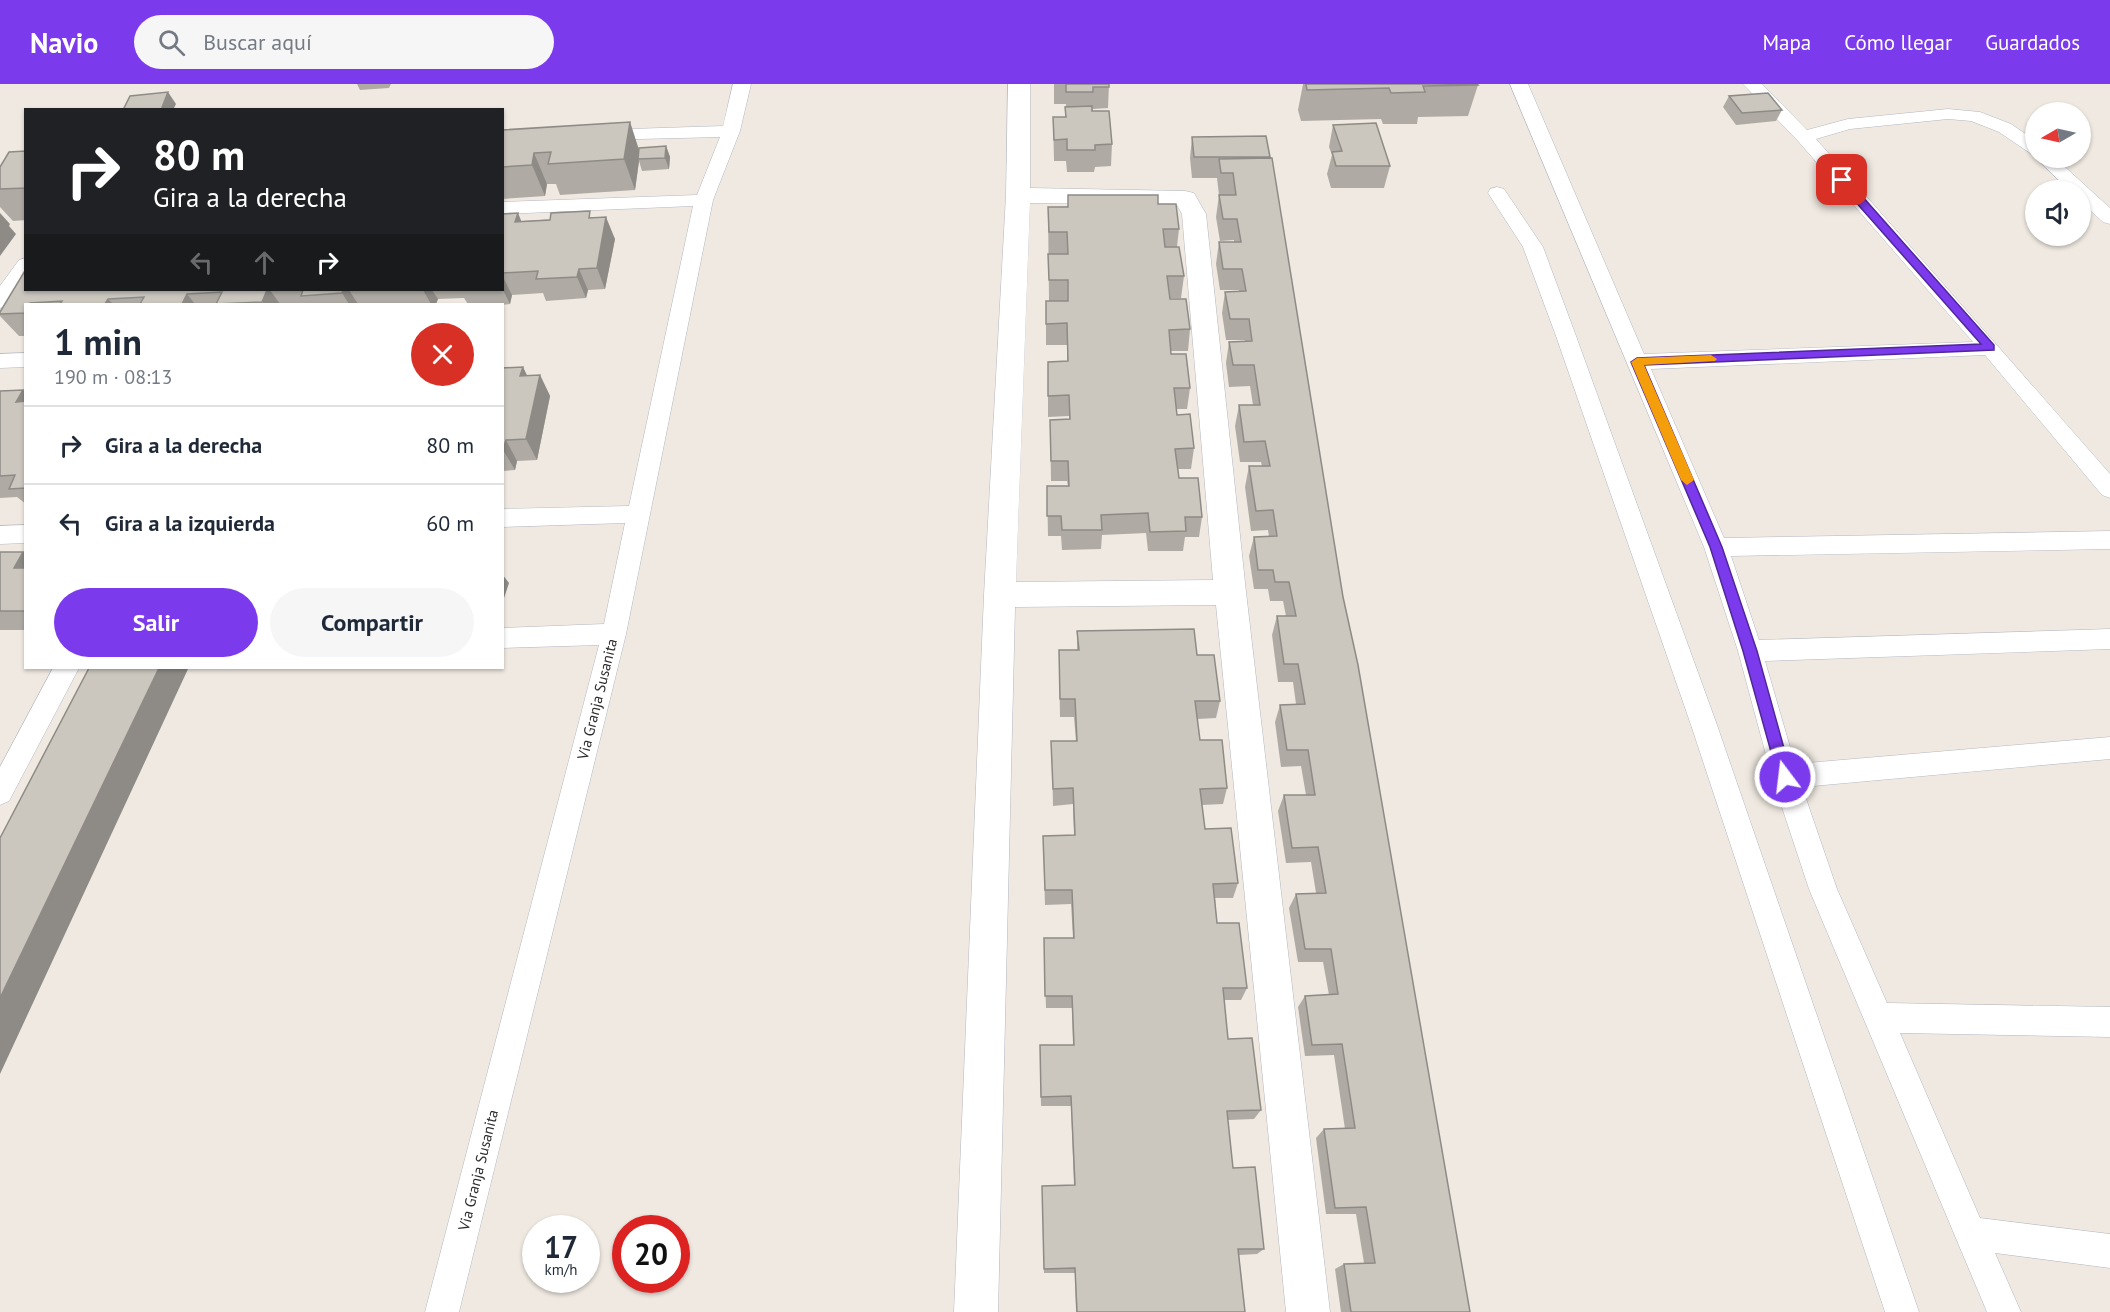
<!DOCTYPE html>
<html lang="es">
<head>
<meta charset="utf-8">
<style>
  :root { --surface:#fff; --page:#f6f6f7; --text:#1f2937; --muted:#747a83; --line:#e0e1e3; --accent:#7c3aed }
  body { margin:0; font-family:"PT Sans",sans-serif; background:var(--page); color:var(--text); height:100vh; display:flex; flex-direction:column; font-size:22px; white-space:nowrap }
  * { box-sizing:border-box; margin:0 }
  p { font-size:20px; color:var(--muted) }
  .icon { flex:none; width:33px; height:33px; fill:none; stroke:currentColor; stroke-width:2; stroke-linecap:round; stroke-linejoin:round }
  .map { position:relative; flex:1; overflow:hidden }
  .details { position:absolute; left:24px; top:219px; width:480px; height:366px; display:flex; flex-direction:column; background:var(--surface); border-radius:0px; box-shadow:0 2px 4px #0004 }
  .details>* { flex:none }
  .top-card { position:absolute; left:24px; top:24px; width:480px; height:183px; border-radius:0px; box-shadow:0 2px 4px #0004; background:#202124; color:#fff; overflow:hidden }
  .needle { width:39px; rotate:261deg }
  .controls { position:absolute; left:2025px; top:18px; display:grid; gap:12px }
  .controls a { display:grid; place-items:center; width:66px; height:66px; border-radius:50%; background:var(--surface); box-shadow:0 2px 4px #0004; font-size:30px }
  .speed { position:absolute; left:522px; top:1131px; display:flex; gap:12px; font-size:30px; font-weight:700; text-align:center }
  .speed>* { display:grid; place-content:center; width:78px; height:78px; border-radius:50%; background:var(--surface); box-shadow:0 2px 4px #0004; line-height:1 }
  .speed small { font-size:15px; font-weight:400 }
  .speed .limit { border:9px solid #d22; background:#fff; color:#111 }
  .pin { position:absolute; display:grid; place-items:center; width:51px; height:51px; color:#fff; margin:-26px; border-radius:12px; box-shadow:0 3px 9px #0006 }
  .me { position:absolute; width:66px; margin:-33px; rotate:345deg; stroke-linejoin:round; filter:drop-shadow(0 0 4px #0008) }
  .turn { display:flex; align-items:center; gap:21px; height:126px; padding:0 30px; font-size:27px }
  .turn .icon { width:78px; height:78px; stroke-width:2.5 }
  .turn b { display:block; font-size:42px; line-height:51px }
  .lanes { display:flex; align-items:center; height:57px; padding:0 30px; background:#0003; justify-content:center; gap:30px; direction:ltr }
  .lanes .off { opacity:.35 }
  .round { display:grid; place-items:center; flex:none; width:63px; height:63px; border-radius:32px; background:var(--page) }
  .overview { display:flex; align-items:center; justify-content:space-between; height:102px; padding:0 30px }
  h1 { font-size:36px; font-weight:700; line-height:45px }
  .cta { display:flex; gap:12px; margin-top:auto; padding:12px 30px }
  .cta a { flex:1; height:69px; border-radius:36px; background:var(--accent); color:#fff; font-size:24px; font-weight:700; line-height:69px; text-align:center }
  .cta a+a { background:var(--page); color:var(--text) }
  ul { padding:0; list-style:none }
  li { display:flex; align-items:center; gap:18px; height:78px; padding:0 30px; border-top:2px solid var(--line) }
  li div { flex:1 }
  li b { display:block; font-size:22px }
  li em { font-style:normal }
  header { display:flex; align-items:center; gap:36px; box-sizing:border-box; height:84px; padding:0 30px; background:var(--accent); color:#fff }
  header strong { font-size:28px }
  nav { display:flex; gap:33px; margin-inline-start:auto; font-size:21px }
  .search { width:420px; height:54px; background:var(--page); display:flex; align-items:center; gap:15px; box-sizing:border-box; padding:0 21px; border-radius:33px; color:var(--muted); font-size:22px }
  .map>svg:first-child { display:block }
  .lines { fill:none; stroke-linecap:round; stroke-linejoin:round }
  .lane-casing { stroke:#b4b7c1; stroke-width:1 }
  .street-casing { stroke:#b4b7c1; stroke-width:1 }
  .lane { fill:#fff; fill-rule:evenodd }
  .street { fill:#fff; fill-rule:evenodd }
  .wall { fill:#afaba4 }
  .shaded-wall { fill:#8e8b86 }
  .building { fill:#cbc7bf; stroke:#8e8b86; stroke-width:1.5 }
  .route { fill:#7c3aed; stroke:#51269a; stroke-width:1.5 }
  .slow { fill:#f59e0b }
  .labels { text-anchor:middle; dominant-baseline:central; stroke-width:5; stroke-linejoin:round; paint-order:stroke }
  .street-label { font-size:15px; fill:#2e2e2e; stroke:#fff }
</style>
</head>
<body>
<header>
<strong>Navio</strong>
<div class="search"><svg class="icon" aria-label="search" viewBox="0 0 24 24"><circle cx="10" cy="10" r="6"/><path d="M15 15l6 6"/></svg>Buscar aquí</div>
<nav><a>Mapa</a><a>Cómo llegar</a><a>Guardados</a></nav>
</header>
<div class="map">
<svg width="2110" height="1228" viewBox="0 0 2110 1228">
  <rect width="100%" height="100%" fill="#efe9e1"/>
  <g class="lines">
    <defs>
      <path id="lane" d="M733 0H751L740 47 713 116 626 550 459 1228H425L599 561 502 564V544L604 540 625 439 502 443V425L629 422 693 122 502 130V118L697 111 720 53 599 56 593 55 590 51 593 47 599 46 723 42Z
        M1510 0H1528L1644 270 1973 258 1798 57 1743 0H1762L1807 46 1848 35 1948 25 1980 28 2011 40 2036 57V70L2030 69 1999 48 1971 37 1948 35 1850 45 1816 55 2110 390V414L2102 411 1985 271 1651 285 1724 454 2110 447V465L1731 472 1759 556 2110 545V565L1765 577 1795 680 2110 653V675L1802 703 1837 805 1887 919 2110 923V953L1900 949 1980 1134 2110 1150V1184L1995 1169 2021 1228H1987L1809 805 1772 693 1738 567 1704 463Z
        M2036 74H2055L2110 124V140L2103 138 2080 117V106H2069Z
        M1497 103 1504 105 1543 163 1576 252 1717 641 1919 1228H1885L1691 641 1556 252 1523 163 1488 109 1490 105Z
        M26 174V195L7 222 0 224V202L19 176Z
        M26 269V283L0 284V270Z
        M26 441V459L0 460V442Z
        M53 584H79L9 717 0 721V683Z"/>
      <path id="street" d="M1008 0H1030V104L1185 107 1194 109 1206 130 1246 508 1330 1228H1286L1216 521 1015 523 998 1228H954L984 511 1006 111ZM1030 119 1177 121 1182 130 1213 496 1016 498Z"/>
    </defs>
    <use href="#lane" class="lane-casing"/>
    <use href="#street" class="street-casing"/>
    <use href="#lane" class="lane"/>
    <use href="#street" class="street"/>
  </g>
  <path class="wall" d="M357 0H391L389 4 360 6Z
    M1054 0H1109L1108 24 1093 25V27L1112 60 1111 82 1095 83 1094 88H1067L1066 77H1054L1053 33H1065L1066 20H1054Z
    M1303 0H1477L1478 1 1468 32 1418 33 1417 40H1383L1381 35 1301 37 1298 26Z
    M1729 12 1782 26 1776 37 1736 41 1723 23Z
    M630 38 639 67 666 62 670 73 669 85 642 87 639 77 635 106 560 111 556 100H547L545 112 502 115V46Z
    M1333 41 1390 82 1384 104H1331L1327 90 1332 71 1329 63Z
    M1192 53 1270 73 1343 513 1470 1228H1341L1335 1185 1344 1180 1364 1179 1356 1130H1326L1316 1054 1324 1045H1345L1334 971 1305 972 1298 923 1305 912 1329 911 1323 878H1298L1289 824 1296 810 1316 809 1311 778 1286 779 1278 727 1284 711H1306L1301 682 1281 683 1275 638 1280 621 1296 620 1293 598H1278L1272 551 1277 532H1286L1283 517H1270L1268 505H1254L1249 472 1254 453H1269L1268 446 1251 447 1245 403 1249 382H1262L1261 378H1240L1235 342 1239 321H1253L1250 302 1229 303 1226 279 1229 258H1245V256H1226L1222 229 1225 208H1239V206H1220L1216 180 1219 158H1234V156L1220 157 1216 133 1219 111 1217 94H1192L1190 74Z
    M26 67V136L13 137 0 123V83Z
    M1158 120 1179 145 1177 163 1184 192 1181 214H1170L1190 245 1188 267H1171V270L1190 304 1187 325H1176L1177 331 1194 364 1191 385H1178L1179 394 1202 433 1199 453H1185L1183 467H1148L1146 449 1102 451 1101 465 1062 466 1061 452H1048L1047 402H1068L1067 397H1051L1050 336 1069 335V332L1048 333V278L1067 277V261H1046V217H1049L1048 123Z
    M502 130 521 137 593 133 615 155 605 205 588 206 586 214 546 217 543 209 512 211 510 220 502 221 468 220 464 214 438 215 436 220H387L386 219 363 220H26V252H19L0 232V228L26 206H502Z
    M523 283 527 292 540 291 550 312 537 376 517 377 515 386 502 387V284Z
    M23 306 26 309V420L17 413 0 414V307Z
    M0 468H23L26 470V546H0Z
    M1077 547 1197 571 1220 617 1216 634 1197 635 1200 656 1227 704 1223 720 1202 721 1205 745 1238 799 1233 814H1215L1217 839 1247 904 1241 916H1224L1228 955 1261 1026 1254 1035 1228 1036 1233 1084 1264 1165 1257 1170 1239 1171 1245 1228H1076L1075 1189H1044L1042 1102 1074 1101 1071 1022H1041L1040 961H1073L1072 924H1046L1044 854H1073L1071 820 1045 821 1043 752 1074 751 1073 720 1053 722 1052 674 1076 657 1074 633H1060L1059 566H1077Z"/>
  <path class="shaded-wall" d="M168 8 176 20 173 26H161Z
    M630 38 640 69 638 75 639 77 635 106 624 75Z
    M666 62 670 73 669 85 665 74Z
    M534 69 547 100 545 112 532 81Z
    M0 129 10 140 9 142 16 150 0 172Z
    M518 129 527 151 515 138Z
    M606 133 615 155 605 205 597 184Z
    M579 185 588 206 586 214 577 193Z
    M502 191 512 211 510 220 502 204Z
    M267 206H270L280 220H264L262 218Z
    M343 206H349L358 220H349L342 209Z
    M423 206H432L438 215 436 220H431Z
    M187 210 195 220H182Z
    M108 215 113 220H105Z
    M523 283 533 304 520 292Z
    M540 291 550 312 537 376 526 355Z
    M23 306 26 309V327L16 318Z
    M506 356 517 377 515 386 503 366Z
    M23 468 26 470V493L14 484Z
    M502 490 509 499 502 520Z
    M159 584H187L188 585 0 990V914Z"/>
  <path class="building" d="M1066 0H1109V3H1093V8H1066Z
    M1306 0H1477L1478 1 1423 2 1425 8 1391 9 1389 4 1307 6Z
    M168 8 161 26H123L130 12Z
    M1768 9 1782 26 1742 29 1729 12Z
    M1092 22V27H1109L1112 60 1095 61V66H1067V55L1054 56 1053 33H1066L1065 23Z
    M630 38 624 75 548 80 551 68 534 69 532 81 502 83V46Z
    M1376 39 1390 82H1336L1332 68 1342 67 1333 41Z
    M1266 52 1270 73H1194L1192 53Z
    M666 62 665 74 638 75 639 64Z
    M26 67V104L0 105V83L9 68Z
    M1272 74 1343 513 1358 581 1470 1228H1351L1344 1180 1375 1179 1366 1123 1335 1124 1324 1045 1355 1044 1342 960 1312 961 1305 912 1338 910 1331 865H1305L1296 810 1326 809 1318 763 1292 764 1284 711H1315L1308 666H1287L1280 621 1305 620 1298 580H1284L1277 532H1296L1289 498H1275L1273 486H1258L1254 453 1277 452 1273 426 1256 427 1249 382H1270L1265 357 1244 358 1239 321H1260L1254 281H1233L1229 258 1252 257 1249 235H1230L1225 208 1246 207 1242 185H1223L1219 158H1241L1237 135H1223L1219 111H1236L1233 89H1221L1219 75Z
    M1068 111H1158V120H1176L1179 145H1163L1165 163H1179L1184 192H1167L1170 215H1186L1190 245 1169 246 1171 270H1186L1190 304H1174L1177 331 1190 330 1194 364 1175 365 1179 394H1198L1202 433H1185L1186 447 1150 448 1148 429 1101 431 1102 446H1062L1061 432H1047V402H1069L1068 377H1051L1050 336 1070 335 1069 311 1048 312V278L1068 277 1067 239 1046 240V217H1068V196H1049L1048 170H1068L1067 148H1049L1048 123H1068Z
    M590 127 589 134 606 133 597 184 579 185 577 193 536 195 538 187 502 189V130L518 129 515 138 550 136 551 129Z
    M26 185V206H267L262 218 216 220 222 208 187 210 182 220H140L144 213 108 215 105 220H60L62 217 30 219 29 220H26V227L25 229 0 230V228Z
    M303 206H343L342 209 301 212Z
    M523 283 520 292 540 291 526 355 506 356 503 366H502V284Z
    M23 306 16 318 26 317V404L9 405 15 391 0 392V307Z
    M0 468H23L14 484H26V527H0Z
    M1194 545 1197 571H1214L1220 617H1195L1200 656H1222L1227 704 1200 705 1205 745 1231 744 1238 799 1213 800 1217 839H1239L1247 904H1223L1228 955 1252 954 1261 1026 1227 1027 1233 1084 1255 1083 1264 1165H1238L1245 1228H1077L1075 1184 1044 1185 1042 1102 1075 1101 1071 1012 1041 1013 1040 961H1074L1072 912H1045L1044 854H1074L1072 806H1045L1043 752 1075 751 1073 704 1053 705 1051 657H1077L1075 615H1060L1059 566H1079L1077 547Z
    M89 584H159L0 914V754Z"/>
  <path class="route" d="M1842 93 1846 94 1994 261V266L1644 281 1722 463 1757 567 1792 693 1790 697 1785 699 1780 697 1778 693 1743 567 1710 463 1631 278 1637 274 1981 260 1839 99 1838 96Z"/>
  <path class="slow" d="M1711 271 1717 275 1715 277 1644 281 1694 396 1687 401 1681 396 1631 278 1637 274Z"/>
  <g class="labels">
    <g class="street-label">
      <text transform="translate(597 615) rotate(-76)">Via Granja Susanita</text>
      <text transform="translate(478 1086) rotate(-76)">Via Granja Susanita</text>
    </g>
  </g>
</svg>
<div class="controls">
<a><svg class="needle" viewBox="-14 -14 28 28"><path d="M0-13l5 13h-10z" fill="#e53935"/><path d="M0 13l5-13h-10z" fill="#747a83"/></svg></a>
<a><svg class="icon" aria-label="sound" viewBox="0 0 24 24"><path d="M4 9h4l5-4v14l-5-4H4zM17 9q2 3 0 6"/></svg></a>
</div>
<div class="speed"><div>17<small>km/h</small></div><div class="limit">20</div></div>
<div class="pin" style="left:1842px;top:96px;background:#d93025"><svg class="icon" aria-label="arrive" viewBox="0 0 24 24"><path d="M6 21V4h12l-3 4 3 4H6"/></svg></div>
<svg class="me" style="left:1785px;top:693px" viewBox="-20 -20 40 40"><circle r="17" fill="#7c3aed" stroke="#fff" stroke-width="3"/><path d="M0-11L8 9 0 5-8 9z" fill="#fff"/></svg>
<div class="top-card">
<div class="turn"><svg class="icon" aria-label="right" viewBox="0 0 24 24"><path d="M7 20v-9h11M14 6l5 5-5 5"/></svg><div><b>80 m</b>Gira a la derecha</div></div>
<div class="lanes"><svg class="icon off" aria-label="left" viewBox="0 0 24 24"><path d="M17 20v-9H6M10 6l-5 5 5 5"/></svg><svg class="icon off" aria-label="ahead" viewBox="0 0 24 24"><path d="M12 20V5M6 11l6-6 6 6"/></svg><svg class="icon" aria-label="right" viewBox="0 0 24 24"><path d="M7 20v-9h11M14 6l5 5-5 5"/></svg></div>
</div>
<section class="details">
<div class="overview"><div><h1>1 min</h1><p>190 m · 08:13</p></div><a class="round" style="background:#d93025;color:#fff"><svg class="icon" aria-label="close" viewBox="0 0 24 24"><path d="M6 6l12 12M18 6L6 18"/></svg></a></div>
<ul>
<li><svg class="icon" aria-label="right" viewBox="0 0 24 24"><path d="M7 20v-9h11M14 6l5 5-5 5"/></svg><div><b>Gira a la derecha</b></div><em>80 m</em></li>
<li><svg class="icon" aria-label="left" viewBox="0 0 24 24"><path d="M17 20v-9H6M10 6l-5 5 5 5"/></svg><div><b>Gira a la izquierda</b></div><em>60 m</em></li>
</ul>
<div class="cta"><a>Salir</a><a>Compartir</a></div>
</section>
</div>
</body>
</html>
